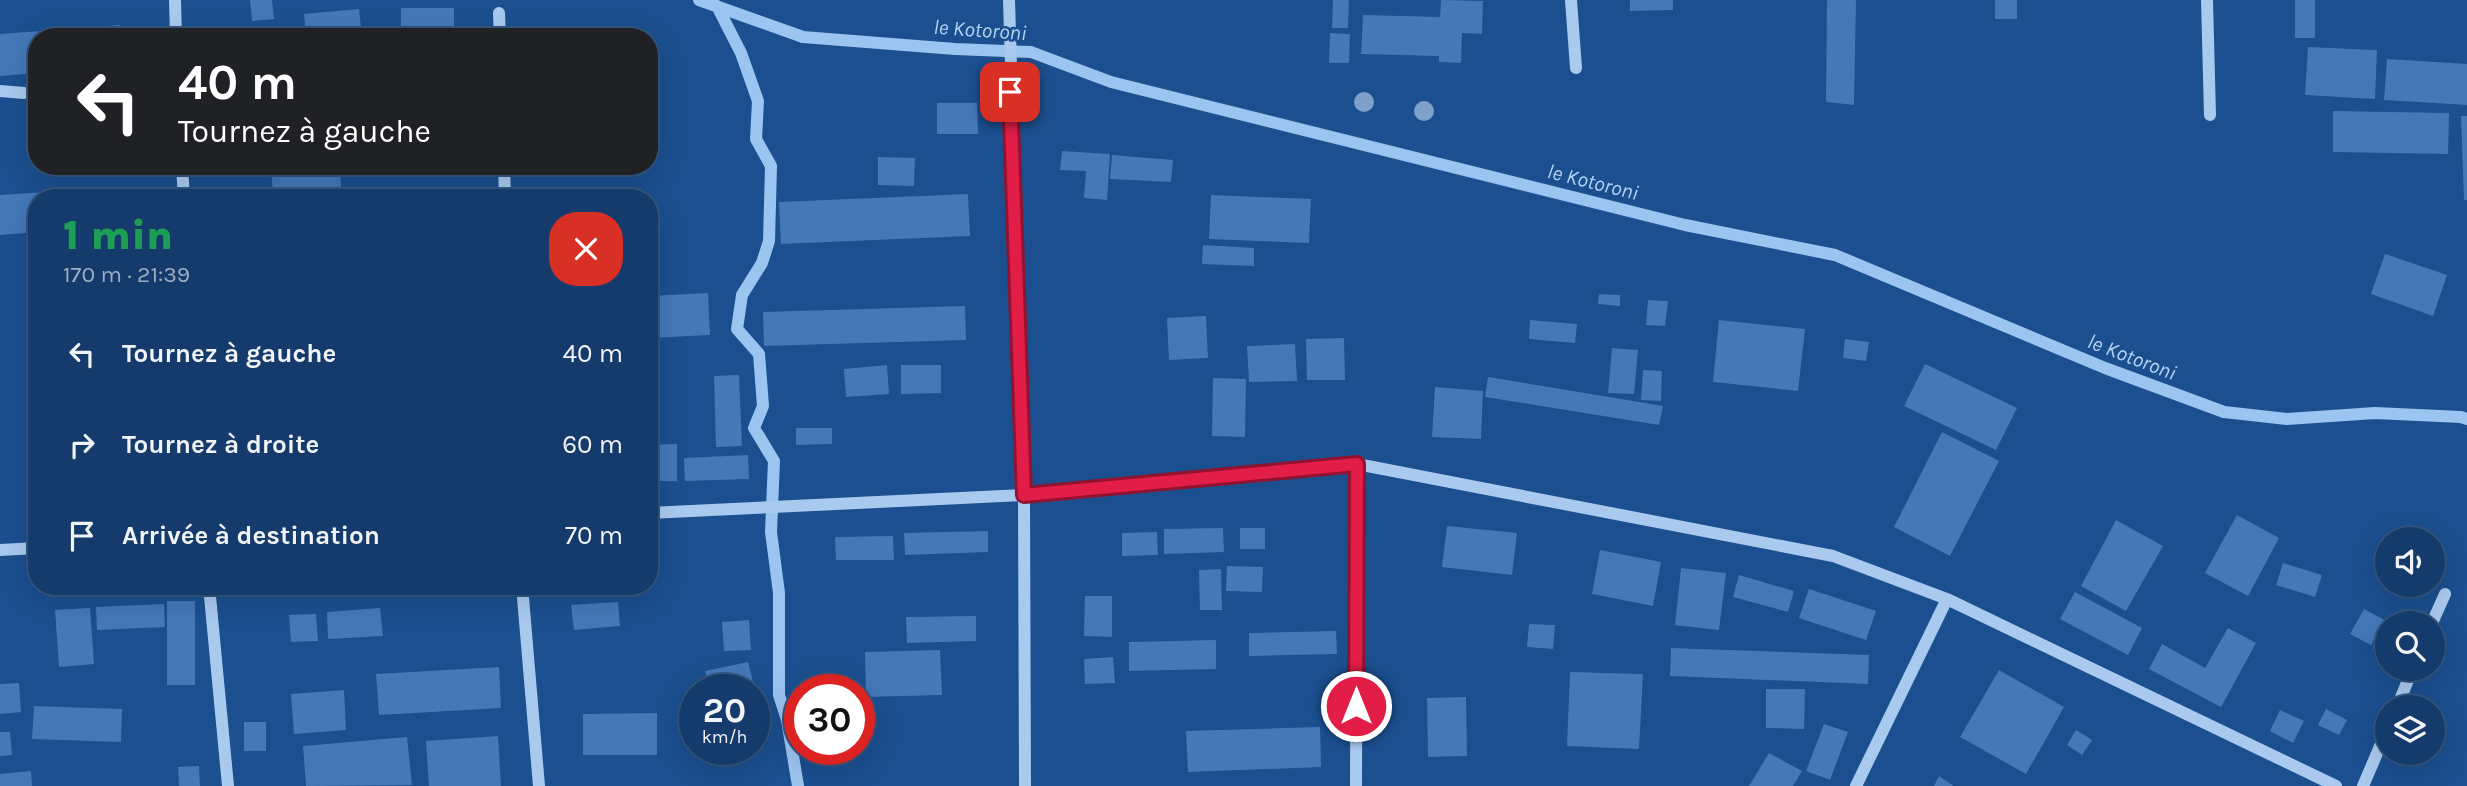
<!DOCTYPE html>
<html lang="fr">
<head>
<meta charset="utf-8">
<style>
  :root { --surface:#143b6b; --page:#1d4271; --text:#f1f3f6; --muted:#9dadc1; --line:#33557e }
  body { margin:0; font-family:Karla,sans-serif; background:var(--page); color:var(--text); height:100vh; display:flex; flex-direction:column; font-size:26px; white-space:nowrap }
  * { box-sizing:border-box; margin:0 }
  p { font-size:23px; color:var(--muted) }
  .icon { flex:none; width:38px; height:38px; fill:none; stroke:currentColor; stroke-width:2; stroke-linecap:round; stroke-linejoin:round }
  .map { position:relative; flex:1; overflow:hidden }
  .panel { position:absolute; left:28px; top:189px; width:630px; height:406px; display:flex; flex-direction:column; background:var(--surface); border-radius:28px; box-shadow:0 7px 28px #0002,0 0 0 2px var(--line) }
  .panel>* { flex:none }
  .guide { position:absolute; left:28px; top:28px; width:630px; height:147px; border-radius:28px; box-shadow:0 7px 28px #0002,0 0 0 2px var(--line); background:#202124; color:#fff; overflow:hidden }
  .fabs { position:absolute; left:2375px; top:527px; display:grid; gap:14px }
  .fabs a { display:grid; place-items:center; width:70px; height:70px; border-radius:50%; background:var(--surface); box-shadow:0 7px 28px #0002,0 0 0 2px var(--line); font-size:35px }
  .speed { position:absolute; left:679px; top:674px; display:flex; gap:14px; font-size:35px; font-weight:700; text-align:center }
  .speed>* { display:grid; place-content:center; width:91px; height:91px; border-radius:50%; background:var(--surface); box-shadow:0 7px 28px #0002,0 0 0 2px var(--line); line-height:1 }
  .speed small { font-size:18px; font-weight:400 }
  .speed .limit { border:10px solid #d22; background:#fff; color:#111 }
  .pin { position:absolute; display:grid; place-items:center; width:60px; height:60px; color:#fff; margin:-30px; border-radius:14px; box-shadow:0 4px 10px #0006 }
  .me { position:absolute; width:77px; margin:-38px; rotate:0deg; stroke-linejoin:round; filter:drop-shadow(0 0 5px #0008) }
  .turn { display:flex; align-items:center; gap:24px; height:147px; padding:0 35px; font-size:32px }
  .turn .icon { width:91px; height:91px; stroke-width:2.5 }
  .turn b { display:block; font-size:49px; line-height:60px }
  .round { display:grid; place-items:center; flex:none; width:74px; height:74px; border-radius:28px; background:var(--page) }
  .overview { display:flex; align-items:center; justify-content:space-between; height:119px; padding:0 35px }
  h1 { font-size:42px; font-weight:800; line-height:52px; color:#1e9e55 }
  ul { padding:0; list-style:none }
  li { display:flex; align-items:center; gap:21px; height:91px; padding:0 35px }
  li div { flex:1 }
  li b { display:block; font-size:26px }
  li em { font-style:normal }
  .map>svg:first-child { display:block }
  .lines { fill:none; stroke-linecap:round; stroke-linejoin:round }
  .stream { stroke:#9cc4f0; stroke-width:12 }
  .building { fill:#4478b7 }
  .minor { stroke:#a9c9ee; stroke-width:12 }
  .tree { fill:#7ea0ca }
  .route-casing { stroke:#92132f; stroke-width:18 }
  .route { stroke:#e11d48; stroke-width:12 }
  .labels { text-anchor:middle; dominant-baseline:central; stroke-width:5; stroke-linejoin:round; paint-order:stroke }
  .water-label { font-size:21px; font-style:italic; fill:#b5d3f5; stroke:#1b4f8f }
</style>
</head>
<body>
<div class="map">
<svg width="2467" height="786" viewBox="0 0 2467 786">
  <rect width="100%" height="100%" fill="#1b4f8f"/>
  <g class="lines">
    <path class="stream" d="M699 0 803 37 955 49 1031 52 1111 82 1685 225 1835 255 2105 368 2224 412 2287 419 2375 413 2461 417 2467 419
      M717 6 741 53 758 101 756 139 771 166 769 241 762 263 742 295 737 329 759 354 763 406 754 428 774 461 771 532 779 593V695L787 720 798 786"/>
  </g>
  <path class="building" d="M250 0H272L274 19 252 21Z
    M1333 0H1349L1348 28H1332Z
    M1441 0 1483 1 1482 34 1462 33 1461 63 1439 62V56L1361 54 1363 15 1440 17Z
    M1630 0H1673V10L1630 11Z
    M1827 0H1856L1854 105 1826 102Z
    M1995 0H2017V19H1995Z
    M2295 0H2315V38H2295Z
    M401 8H454V37H401Z
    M359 9 362 37H306L304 14Z
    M120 25 121 37H37V73L0 76V34Z
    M1330 33 1350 34 1349 63H1329Z
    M2308 47 2377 50 2375 99 2305 95Z
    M2387 59 2467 64V105L2384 100Z
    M937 103H977L978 134H937Z
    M2333 111 2449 113 2448 154 2333 152Z
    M2461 116H2467V200H2464Z
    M1062 151 1110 154 1107 200 1084 198 1086 171 1060 170Z
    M1112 155 1173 160 1171 182 1110 179Z
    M878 157 915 158 914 186 878 185Z
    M271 166H340L341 187 273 193Z
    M78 190 79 198H37V232L0 235V195Z
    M968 194 970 236 781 244 779 202Z
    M1211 195 1311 199 1309 243 1209 239Z
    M1203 245 1254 248V266L1202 264Z
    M2385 254 2447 275 2433 316 2371 294Z
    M708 293 710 335 649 338V296Z
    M1599 294 1620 295V306L1598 304Z
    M1648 300 1668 301 1665 326 1646 325Z
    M965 306 966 340 764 346 763 312Z
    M1206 316 1208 358 1169 360 1167 318Z
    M1530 320 1577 324 1575 343 1529 339Z
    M1719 320 1805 329 1798 391 1713 382Z
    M1344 338 1345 380H1307L1306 339Z
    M1845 339 1869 342 1866 361 1843 358Z
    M1295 344 1297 381 1249 382 1247 346Z
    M1612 348 1638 350 1634 394 1608 393Z
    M1925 364 2017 408 1996 450 1904 406Z
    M887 365 889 394 846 397 844 369Z
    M901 365H941V393L901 394Z
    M1643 370 1662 371 1661 401 1641 400Z
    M739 375 742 446 716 447 714 376Z
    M1488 377 1663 406 1659 425 1485 397Z
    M1213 378 1246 379 1245 437 1212 436Z
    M1435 387 1483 391 1481 439 1432 437Z
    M796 428H832V444L796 445Z
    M1942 432 1999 461 1950 556 1894 527Z
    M677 444V481H649V445Z
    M748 455 749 479 685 481 684 458Z
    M2237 515 2279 538 2248 596 2205 573Z
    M2116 520 2163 546 2126 611 2081 586Z
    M1447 526 1517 533 1512 575 1442 567Z
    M1223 528 1224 552 1164 554V529Z
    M1240 528H1265V549H1240Z
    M988 531V552L905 555 904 533Z
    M1157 532 1158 555 1122 556V533Z
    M893 536 894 560H836L835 537Z
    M1600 550 1661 562 1653 606 1592 594Z
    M2283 563 2322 575 2315 597 2276 585Z
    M1227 566 1263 567 1262 592 1226 591Z
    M1681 568 1726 573 1719 630 1675 625Z
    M1221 569 1222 610H1200L1199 570Z
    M1739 575 1794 591 1788 612 1733 597Z
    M1809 589 1876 611 1866 640 1799 618Z
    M2075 592 2142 628 2128 655 2060 619Z
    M1085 596H1112V637L1084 636Z
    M167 601H195V685H167Z
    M618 602 620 626 574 630 571 605Z
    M164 604 165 627 97 630 96 607Z
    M90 608 94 664 59 667 55 610Z
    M380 608 383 636 328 639 327 612Z
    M2364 609 2385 620 2371 645 2350 634Z
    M316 614 318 641 291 642 289 615Z
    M976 616V641L907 643 906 617Z
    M749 620 751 650 724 651 722 622Z
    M1529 624 1555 625 1553 649 1527 647Z
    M2228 628 2256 643 2221 707 2149 669 2162 644 2205 668Z
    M1336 631 1337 654 1249 656V633Z
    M1216 640V669L1129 671V642Z
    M1671 648 1869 655 1868 684 1670 676Z
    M940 650 942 695 866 697 865 652Z
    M1113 657 1115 683 1085 684 1084 659Z
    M748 662 753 682 721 690H709L705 671Z
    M499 667 501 708 379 715 376 674Z
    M1999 670 2064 707 2026 774 1960 737Z
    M1570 672 1643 674 1639 749 1567 746Z
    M19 683 21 712 0 714V684Z
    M1766 689H1805L1804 729 1766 728Z
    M344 690 346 730 294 734 291 694Z
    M1466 697 1467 756 1428 757 1427 698Z
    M34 706 122 709 121 742 32 739Z
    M2326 709 2347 720 2339 735 2318 725Z
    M2280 710 2304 721 2293 743 2270 731Z
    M657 713V755H583V714Z
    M244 722H266V751H244Z
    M1824 724 1848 732 1830 780 1806 771Z
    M1320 727 1321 767 1188 772 1186 731Z
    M2076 730 2092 740 2082 755 2067 745Z
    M0 732H10L12 755 0 756Z
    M498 736 501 786H429L426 741Z
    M407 737 412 785 306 786 303 746Z
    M1769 753 1802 771 1793 786H1749Z
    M199 766 200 786H179L178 767Z
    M31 771 32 786H0V774Z
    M1939 776 1954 786H1934Z"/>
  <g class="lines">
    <path class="minor" d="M175 0 176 37
      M1009 0 1024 495 1025 786
      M1571 0 1576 68
      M2207 0 2210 115
      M499 13 500 37
      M0 91 24 93
      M182 166 184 198
      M504 166 505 198
      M649 513 1024 495 1357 464 1833 556 1947 599 2336 786
      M0 550 37 548
      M209 586 228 786
      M522 586 539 786
      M2432 623 2445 594
      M2397 707 2413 668
      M1356 786 1357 464
      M1856 786 1947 599
      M2363 786 2387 730"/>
  </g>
  <g class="tree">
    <circle cx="1364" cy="102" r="10"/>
    <circle cx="1424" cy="111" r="10"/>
  </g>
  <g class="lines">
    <defs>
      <path id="route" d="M1010 92 1024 495 1357 464 1356 706"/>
    </defs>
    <use href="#route" class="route-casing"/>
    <use href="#route" class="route"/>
  </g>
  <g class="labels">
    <g class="water-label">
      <text transform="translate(980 30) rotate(4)">le Kotoroni</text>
      <text transform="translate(1593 182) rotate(14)">le Kotoroni</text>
      <text transform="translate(2132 357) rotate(21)">le Kotoroni</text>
    </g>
  </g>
</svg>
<div class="fabs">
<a><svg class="icon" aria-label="sound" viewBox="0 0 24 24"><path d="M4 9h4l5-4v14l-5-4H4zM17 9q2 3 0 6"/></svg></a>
<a><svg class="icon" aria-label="search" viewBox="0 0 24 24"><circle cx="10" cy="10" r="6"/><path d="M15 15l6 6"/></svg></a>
<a><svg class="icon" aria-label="layers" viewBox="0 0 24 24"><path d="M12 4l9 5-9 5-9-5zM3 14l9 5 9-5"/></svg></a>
</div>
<div class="speed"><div>20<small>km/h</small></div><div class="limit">30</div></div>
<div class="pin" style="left:1010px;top:92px;background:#d93025"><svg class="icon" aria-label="arrive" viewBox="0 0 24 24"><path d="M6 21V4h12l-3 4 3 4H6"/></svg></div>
<svg class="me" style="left:1356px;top:706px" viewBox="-20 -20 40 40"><circle r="17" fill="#e11d48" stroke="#fff" stroke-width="3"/><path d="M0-11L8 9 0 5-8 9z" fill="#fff"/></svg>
<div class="guide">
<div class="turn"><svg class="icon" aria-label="left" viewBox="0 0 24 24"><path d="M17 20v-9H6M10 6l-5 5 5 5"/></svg><div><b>40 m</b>Tournez à gauche</div></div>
</div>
<section class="panel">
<div class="overview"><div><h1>1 min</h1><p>170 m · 21:39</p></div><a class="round" style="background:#d93025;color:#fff"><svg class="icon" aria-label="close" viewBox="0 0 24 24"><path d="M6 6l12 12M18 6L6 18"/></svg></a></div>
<ul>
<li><svg class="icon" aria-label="left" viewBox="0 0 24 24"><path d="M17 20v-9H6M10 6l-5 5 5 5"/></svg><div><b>Tournez à gauche</b></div><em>40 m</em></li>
<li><svg class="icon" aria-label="right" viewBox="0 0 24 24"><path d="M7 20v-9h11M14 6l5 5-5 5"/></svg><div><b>Tournez à droite</b></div><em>60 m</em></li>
<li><svg class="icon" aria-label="arrive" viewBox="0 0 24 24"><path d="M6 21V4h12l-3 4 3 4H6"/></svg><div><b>Arrivée à destination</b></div><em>70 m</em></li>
</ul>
</section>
</div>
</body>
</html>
